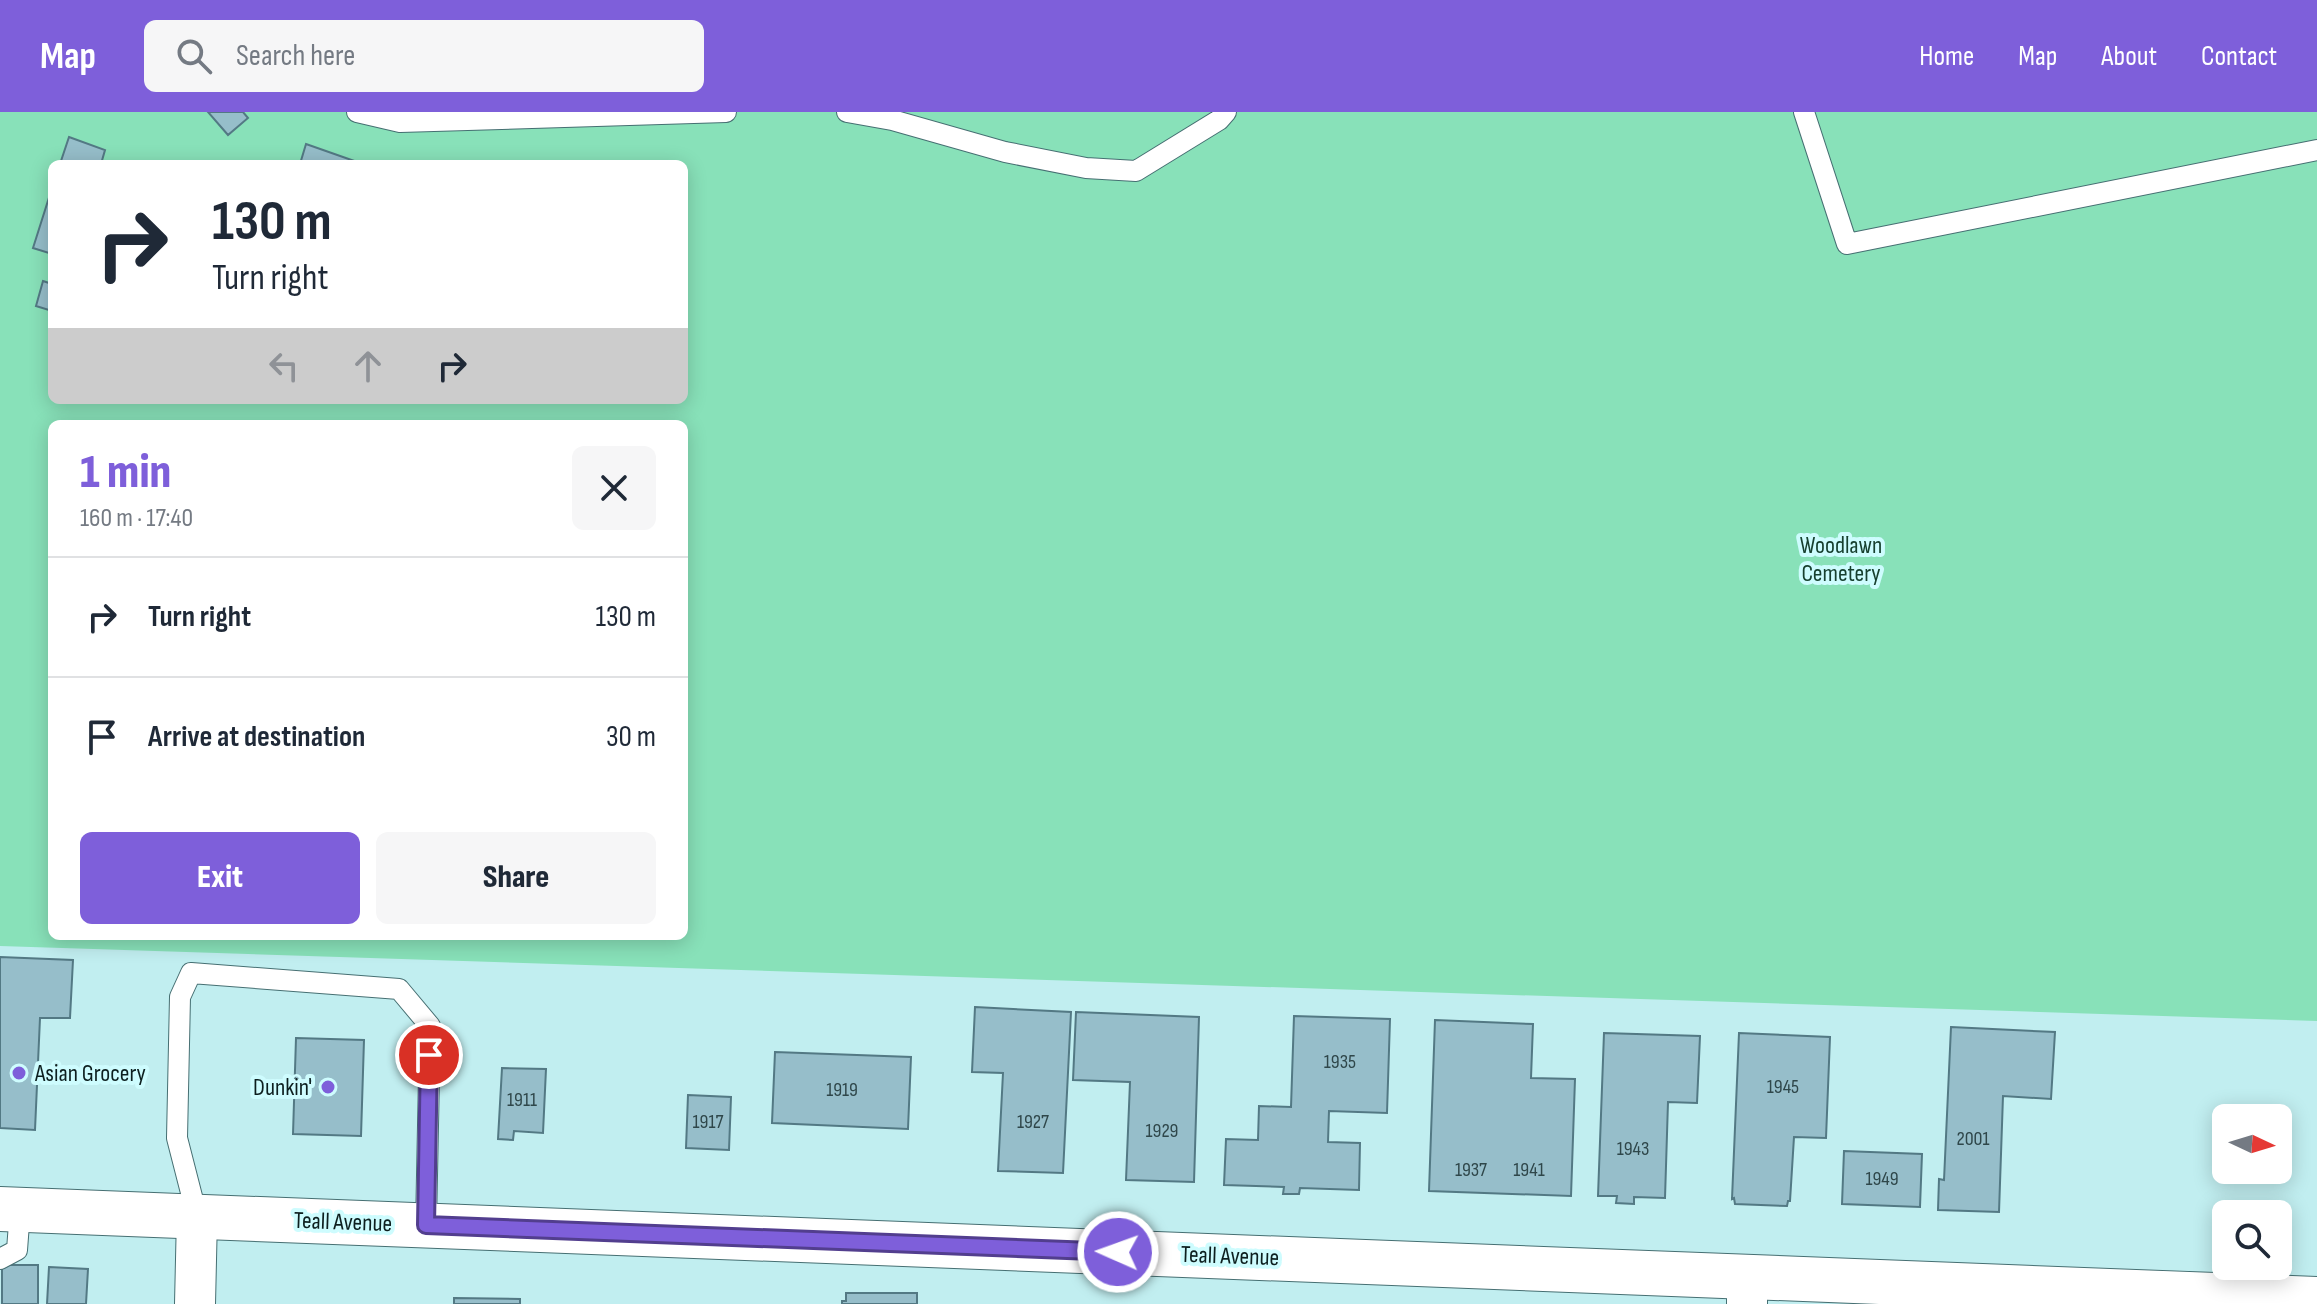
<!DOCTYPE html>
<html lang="en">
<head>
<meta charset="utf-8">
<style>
  :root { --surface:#fff; --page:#f6f6f7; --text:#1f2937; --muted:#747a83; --line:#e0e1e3; --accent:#7e5fda }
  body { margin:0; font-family:"Sofia Sans Condensed",sans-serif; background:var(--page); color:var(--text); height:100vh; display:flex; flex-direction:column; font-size:30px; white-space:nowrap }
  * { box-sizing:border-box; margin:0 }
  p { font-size:26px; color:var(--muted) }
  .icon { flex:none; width:44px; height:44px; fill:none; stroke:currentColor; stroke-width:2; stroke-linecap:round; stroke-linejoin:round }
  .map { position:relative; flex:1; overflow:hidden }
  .sheet { position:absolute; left:48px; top:308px; width:640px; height:520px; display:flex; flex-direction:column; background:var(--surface); border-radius:12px; box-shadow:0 4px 20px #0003 }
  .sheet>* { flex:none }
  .hud { position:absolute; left:48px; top:48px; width:640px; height:244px; border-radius:12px; box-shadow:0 4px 20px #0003; background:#fff; color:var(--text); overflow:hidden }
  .needle { width:52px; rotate:94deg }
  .controls { position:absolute; left:2212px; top:992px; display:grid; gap:16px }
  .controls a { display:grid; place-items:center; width:80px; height:80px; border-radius:12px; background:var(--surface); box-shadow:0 4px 20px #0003; font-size:40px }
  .pin { position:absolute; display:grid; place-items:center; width:68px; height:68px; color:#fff; margin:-34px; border:4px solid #fff; border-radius:50%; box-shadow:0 2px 8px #0007 }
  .me { position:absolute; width:88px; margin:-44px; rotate:272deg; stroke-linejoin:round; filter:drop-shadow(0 0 6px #0008) }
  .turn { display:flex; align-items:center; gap:28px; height:168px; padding:0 32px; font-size:36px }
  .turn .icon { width:104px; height:104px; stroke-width:2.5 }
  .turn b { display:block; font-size:56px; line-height:68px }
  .lanes { display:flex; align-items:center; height:76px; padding:0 32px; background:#0003; justify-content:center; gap:40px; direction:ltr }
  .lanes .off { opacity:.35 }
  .round { display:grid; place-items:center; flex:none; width:84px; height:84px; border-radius:12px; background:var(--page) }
  .summary { display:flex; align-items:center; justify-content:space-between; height:136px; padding:0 32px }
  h1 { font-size:48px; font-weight:800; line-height:60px; color:var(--accent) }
  .button { display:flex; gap:16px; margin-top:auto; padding:16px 32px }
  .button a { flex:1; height:92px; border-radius:12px; background:var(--accent); color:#fff; font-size:32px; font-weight:800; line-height:92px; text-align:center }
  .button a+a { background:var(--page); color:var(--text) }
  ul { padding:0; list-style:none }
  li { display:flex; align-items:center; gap:24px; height:120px; padding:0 32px; border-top:2px solid var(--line) }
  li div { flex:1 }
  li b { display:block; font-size:30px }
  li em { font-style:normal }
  header { display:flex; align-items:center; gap:48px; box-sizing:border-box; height:112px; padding:0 40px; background:var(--accent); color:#fff }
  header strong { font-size:38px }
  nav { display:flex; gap:44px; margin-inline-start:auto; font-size:28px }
  .search { width:560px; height:72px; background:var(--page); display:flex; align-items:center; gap:20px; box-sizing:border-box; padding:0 28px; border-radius:12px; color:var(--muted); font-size:30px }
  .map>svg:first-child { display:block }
  .green { fill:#88e1b9; fill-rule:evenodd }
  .building { fill:#96beca; stroke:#537984; stroke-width:2 }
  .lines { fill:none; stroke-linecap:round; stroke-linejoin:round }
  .lane-casing { stroke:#466f72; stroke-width:22 }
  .street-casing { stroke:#466f72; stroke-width:42 }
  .secondary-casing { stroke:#466f72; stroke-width:46 }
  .lane { stroke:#fff; stroke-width:20 }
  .street { stroke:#fff; stroke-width:40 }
  .secondary { stroke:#fff; stroke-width:44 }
  .route-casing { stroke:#523e8e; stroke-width:20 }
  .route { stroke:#7e5fda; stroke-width:14 }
  .poi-dot { fill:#7e5fda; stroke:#cefcfe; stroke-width:3 }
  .labels { text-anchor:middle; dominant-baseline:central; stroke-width:8; stroke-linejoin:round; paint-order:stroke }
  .number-label { font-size:20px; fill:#2f474a }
  .park-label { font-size:24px; fill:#17402f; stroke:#cefcfe }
  .poi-label { font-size:24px; fill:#0d1f1f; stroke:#cefcfe; text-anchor:start }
  .street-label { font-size:24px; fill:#0d1f1f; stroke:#cefcfe }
</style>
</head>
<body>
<header>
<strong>Map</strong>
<div class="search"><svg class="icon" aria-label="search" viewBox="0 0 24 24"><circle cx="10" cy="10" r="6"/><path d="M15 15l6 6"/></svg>Search here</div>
<nav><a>Home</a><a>Map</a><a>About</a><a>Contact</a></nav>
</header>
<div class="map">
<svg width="2317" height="1192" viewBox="0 0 2317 1192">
  <rect width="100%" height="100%" fill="#c1eef0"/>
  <path class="green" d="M0 0H2317V909L0 834ZM52 52H684V288H52ZM52 312H684V824H52Z"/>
  <path class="building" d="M208 0H243L248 6 228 23Z
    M69 25 105 38 101 52H60Z
    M306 32 360 51 378 52H300Z
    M52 76V142L33 136Z
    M43 169 52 172V199L36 194Z
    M0 845 73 848 70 906H40L35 1018 0 1016Z
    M975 895 1071 900 1063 1061 998 1059 1003 961 972 960Z
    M1076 900 1199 905 1194 1070 1126 1068 1130 970 1073 968Z
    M1294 904 1390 907 1387 1001 1329 999 1328 1030 1360 1031 1359 1078 1300 1076 1299 1082H1283L1284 1075 1224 1073 1226 1027 1258 1028 1259 994 1291 995Z
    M1435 908 1533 912 1531 966 1575 967 1571 1084 1429 1079Z
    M1951 915 2055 920 2051 987 2003 984 1999 1100 1938 1098 1939 1067 1944 1068Z
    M1604 921 1700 924 1697 991 1668 990 1665 1086 1634 1085V1092L1616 1091 1617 1084H1598Z
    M1739 921 1830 925 1826 1026 1794 1025 1790 1089H1788L1787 1094 1735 1092 1734 1086 1732 1087Z
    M296 926 364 928 361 1024 293 1022Z
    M775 940 911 945 908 1017 772 1011Z
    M502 956 546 957 543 1021 514 1019 513 1028 498 1027Z
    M688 983 731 985 729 1038 686 1036Z
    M1844 1039 1922 1042 1920 1095 1842 1092Z
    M2 1153H38V1192H2Z
    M49 1155 88 1157 86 1192H47Z
    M846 1181H917V1192H842V1189H846Z
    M454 1186 520 1187V1192H454Z"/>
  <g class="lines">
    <defs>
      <path id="lane" d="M357 0 400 10 726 0
        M847 0 892 8 1005 40 1086 56 1136 59 1219 8 1226 0
        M1804 0 1847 132 2317 38
        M197 1104 177 1026 180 885 191 861 399 877 430 914 426 1113
        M0 1147 17 1138 20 1098"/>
      <path id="street" d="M195 1192 197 1104
        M1747 1192V1164"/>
      <path id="secondary" d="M0 1097 2317 1187"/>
    </defs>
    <use href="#lane" class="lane-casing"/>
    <use href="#street" class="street-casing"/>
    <use href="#secondary" class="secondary-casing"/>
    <use href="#lane" class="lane"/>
    <use href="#street" class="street"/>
    <use href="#secondary" class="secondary"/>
  </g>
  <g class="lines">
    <defs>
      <path id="route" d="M429 943 426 1113 1118 1140"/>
    </defs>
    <use href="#route" class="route-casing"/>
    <use href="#route" class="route"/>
  </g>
  <g class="poi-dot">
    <circle cx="19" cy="961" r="8"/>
    <circle cx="328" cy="975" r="8"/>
  </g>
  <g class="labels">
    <g class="number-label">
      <text x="1340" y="950">1935</text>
      <text x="1783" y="975">1945</text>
      <text x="842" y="978">1919</text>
      <text x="522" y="988">1911</text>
      <text x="708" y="1010">1917</text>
      <text x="1033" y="1010">1927</text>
      <text x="1162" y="1019">1929</text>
      <text x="1973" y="1027">2001</text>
      <text x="1633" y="1037">1943</text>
      <text x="1471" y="1058">1937</text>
      <text x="1529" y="1058">1941</text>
      <text x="1882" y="1067">1949</text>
    </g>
    <g class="park-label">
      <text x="1841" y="433">Woodlawn<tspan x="1841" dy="28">Cemetery</tspan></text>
    </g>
    <g class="poi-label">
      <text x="35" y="961">Asian Grocery</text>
      <text x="312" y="975" text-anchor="end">Dunkin'</text>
    </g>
    <g class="street-label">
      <text transform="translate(343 1110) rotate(2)">Teall Avenue</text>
      <text transform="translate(1230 1144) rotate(2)">Teall Avenue</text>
    </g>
  </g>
</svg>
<div class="controls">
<a><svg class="needle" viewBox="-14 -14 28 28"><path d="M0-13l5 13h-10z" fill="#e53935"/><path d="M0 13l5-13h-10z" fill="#747a83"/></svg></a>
<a><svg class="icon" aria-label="search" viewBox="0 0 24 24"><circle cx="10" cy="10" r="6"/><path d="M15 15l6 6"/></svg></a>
</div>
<div class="pin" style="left:429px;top:943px;background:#d93025"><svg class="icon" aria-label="arrive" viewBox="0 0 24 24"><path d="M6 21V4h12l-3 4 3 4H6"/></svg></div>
<svg class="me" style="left:1118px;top:1140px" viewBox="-20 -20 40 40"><circle r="17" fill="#7e5fda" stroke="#fff" stroke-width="3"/><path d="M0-11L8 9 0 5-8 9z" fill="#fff"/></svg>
<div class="hud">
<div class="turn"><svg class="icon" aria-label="right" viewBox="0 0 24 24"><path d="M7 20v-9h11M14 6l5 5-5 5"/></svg><div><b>130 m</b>Turn right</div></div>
<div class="lanes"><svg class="icon off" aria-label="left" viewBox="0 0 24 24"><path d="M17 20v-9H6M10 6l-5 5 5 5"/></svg><svg class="icon off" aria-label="ahead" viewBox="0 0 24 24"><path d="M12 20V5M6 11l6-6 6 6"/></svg><svg class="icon" aria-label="right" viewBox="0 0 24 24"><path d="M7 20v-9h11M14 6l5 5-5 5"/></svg></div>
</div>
<section class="sheet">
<div class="summary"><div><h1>1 min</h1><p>160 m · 17:40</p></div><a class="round"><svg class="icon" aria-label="close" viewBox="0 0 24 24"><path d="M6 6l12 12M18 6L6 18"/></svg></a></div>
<ul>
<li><svg class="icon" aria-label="right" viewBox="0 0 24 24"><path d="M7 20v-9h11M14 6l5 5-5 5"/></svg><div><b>Turn right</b></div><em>130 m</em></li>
<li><svg class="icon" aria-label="arrive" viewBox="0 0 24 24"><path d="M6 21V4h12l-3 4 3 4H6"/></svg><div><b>Arrive at destination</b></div><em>30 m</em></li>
</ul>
<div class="button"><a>Exit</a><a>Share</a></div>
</section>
</div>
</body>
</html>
